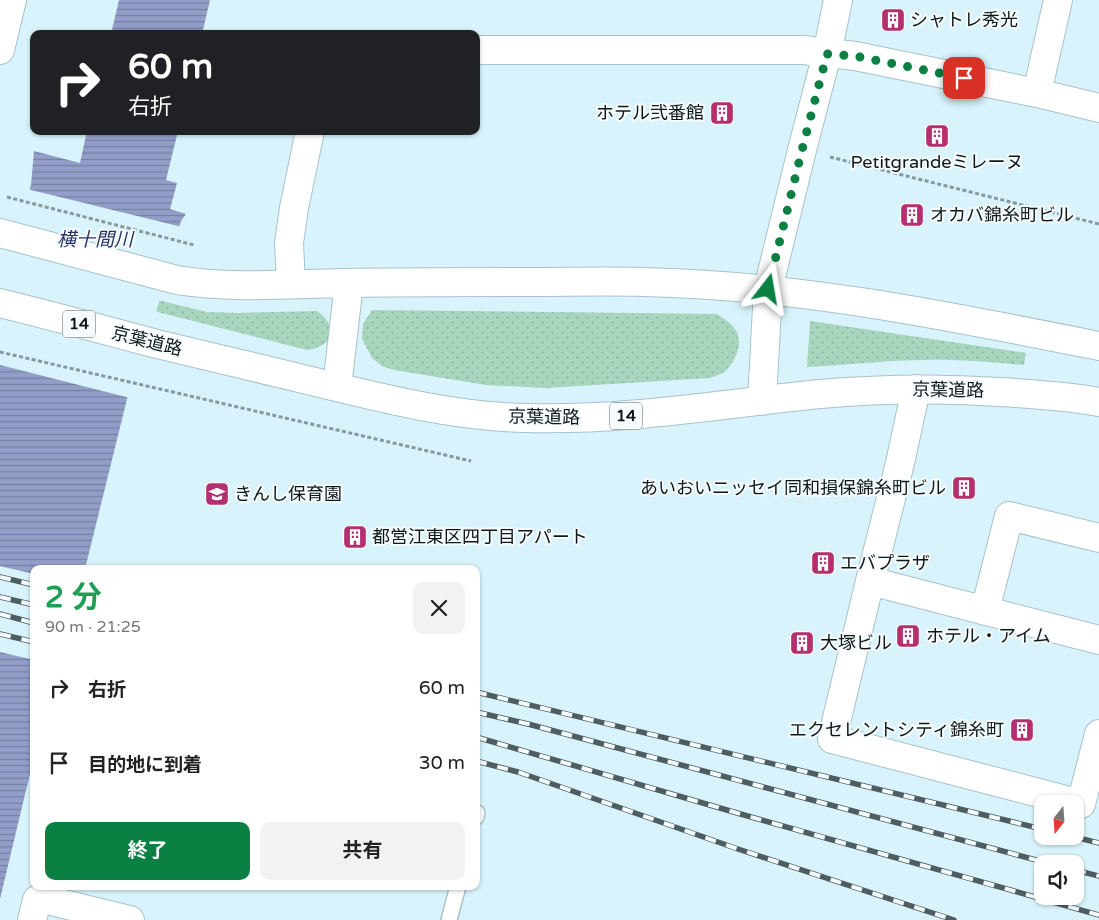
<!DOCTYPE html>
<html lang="ja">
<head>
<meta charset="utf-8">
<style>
  :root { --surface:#fff; --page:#f2f2f2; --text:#222; --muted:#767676; --accent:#0b8043 }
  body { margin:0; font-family:"Varela Round","Noto Sans JP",sans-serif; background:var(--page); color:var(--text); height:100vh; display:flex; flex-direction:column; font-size:19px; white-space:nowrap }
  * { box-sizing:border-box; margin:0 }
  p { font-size:16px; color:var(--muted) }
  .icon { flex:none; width:28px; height:28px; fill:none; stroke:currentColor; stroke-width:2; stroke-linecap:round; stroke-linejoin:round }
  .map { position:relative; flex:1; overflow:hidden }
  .panel { position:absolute; left:30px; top:565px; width:450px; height:325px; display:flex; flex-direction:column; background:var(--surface); border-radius:10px; box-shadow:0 1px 4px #0004 }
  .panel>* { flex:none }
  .hud { position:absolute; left:30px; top:30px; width:450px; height:105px; border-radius:10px; box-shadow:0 1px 4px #0004; background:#202124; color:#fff; overflow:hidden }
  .needle { width:32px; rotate:197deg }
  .buttons { position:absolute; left:1034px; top:795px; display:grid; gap:10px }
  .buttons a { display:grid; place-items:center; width:50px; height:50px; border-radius:10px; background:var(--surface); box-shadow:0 1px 4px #0004; font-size:25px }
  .pin { position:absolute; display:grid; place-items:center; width:42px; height:42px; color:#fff; margin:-21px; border-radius:10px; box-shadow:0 2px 8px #0006 }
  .me { position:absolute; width:55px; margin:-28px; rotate:14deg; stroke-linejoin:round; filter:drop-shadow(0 0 4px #0008) }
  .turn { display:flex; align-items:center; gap:18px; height:105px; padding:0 15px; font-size:22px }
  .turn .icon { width:65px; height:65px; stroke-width:2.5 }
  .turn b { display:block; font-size:35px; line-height:42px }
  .round { display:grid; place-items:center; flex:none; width:52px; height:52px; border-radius:10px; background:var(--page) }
  .summary { display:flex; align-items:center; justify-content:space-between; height:85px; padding:0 15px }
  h1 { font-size:30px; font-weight:700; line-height:38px; color:#1e9e55 }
  .cta { display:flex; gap:10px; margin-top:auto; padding:10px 15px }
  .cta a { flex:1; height:58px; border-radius:10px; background:var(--accent); color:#fff; font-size:20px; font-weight:700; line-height:58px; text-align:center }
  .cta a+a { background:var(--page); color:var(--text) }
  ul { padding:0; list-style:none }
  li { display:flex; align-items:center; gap:15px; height:75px; padding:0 15px }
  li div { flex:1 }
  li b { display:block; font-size:19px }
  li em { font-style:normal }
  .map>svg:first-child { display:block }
  .grass { fill:url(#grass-dots) }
  .water { fill:url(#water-rules) }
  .pier { fill:#d8f3fb }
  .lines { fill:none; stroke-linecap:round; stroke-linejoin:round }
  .service-casing { stroke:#a8c2ca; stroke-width:18 }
  .minor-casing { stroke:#a8c2ca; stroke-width:30 }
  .tertiary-casing { stroke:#a8c2ca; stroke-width:30 }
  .trunk-casing { stroke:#a8c2ca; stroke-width:30 }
  .path { stroke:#85999f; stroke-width:3; stroke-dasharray:4 2.5; stroke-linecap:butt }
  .service { stroke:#fff; stroke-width:15 }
  .minor { stroke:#fff; stroke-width:28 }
  .tertiary { stroke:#fff; stroke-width:28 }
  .trunk { stroke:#fff; stroke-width:28 }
  .rail-casing { stroke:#4d5d61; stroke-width:5.5 }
  .rail { stroke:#f6fcfd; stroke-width:4; stroke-dasharray:11; stroke-linecap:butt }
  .route { stroke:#0b8043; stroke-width:9; stroke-dasharray:0 16.2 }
  .labels { text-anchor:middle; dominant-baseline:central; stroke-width:4; stroke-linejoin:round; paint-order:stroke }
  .shield { fill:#f6fcfd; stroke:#535c5e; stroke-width:1 }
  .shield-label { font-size:16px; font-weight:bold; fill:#0d171a }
  .poi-label { font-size:18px; fill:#0d171a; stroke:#f6fcfd; text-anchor:start }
  .street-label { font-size:18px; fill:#0d171a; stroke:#f6fcfd }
  .water-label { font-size:19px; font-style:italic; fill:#293268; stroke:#f6fcfd }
</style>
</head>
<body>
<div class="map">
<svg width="1099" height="920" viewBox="0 0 1099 920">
  <defs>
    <pattern id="grass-dots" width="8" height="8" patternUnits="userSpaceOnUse" patternTransform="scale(1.25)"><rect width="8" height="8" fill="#a7d5bd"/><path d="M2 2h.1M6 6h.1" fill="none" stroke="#8fb6a2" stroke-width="1.8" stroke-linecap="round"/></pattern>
    <pattern id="water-rules" width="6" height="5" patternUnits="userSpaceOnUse" patternTransform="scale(1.25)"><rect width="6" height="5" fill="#929ec8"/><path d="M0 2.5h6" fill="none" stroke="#7680a2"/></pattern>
  </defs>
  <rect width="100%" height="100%" fill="#d8f3fb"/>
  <path class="grass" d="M22 267 207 312 237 313 317 311C339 325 333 348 307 350L20 277Z
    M372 310 717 314C724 319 730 322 735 329 744 343 736 362 724 372 720 375 714 376 709 378L546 388 486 385 394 370 382 366 372 358 362 339 363 324Z
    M810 321 1026 353 1024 365C991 362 959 359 927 360 887 360 847 365 807 367Z"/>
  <path class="water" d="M119 0H210L202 34H111Z
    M87 131H178L166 180 177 183 170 209 186 214 181 221 127 399 85 569H34V757L0 899V293L31 185 34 151 80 163Z"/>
  <path class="pier" d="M27 189 182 227 130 398 0 365V284Z
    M0 566 34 574V660L0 652Z"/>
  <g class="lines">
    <defs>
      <path id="service" d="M476 817 477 813
        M449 920 458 886"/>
      <path id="minor" d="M476 50H803L855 56 1037 93 1099 108
        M1037 93 1058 0
        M291 284 289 243 294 208 310 131
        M768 289 802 150 827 54 838 0
        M870 581 900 463 916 389
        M985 611 1009 516 1099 538
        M1099 640 870 581 832 739 1081 804 1099 734
        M32 920 37 900 43 899 130 920"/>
      <path id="tertiary" d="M0 50 12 0"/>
      <path id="trunk" d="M0 233 177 280C232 289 288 284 344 283 406 282 468 282 531 282 568 282 605 281 643 282 797 285 949 316 1099 346
        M0 303C53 316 105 330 157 344 204 355 252 367 299 378 373 396 448 416 524 418 625 421 721 404 820 394 879 389 939 388 999 392 1032 394 1066 396 1099 402
        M337 387 349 283
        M762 401 768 289"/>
    </defs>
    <use href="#service" class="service-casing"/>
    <use href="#minor" class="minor-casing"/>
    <use href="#tertiary" class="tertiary-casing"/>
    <use href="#trunk" class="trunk-casing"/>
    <path class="path" d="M830 157 1099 224
      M7 197 194 245
      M0 352 471 461"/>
    <use href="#service" class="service"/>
    <use href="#minor" class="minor"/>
    <use href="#tertiary" class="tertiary"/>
    <use href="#trunk" class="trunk"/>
    <defs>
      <path id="rail" d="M0 577 34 585
        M0 597 34 605
        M0 614 34 623
        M0 634 34 642
        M476 692 1042 829
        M476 712 528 724 1051 864
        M476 737 744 815 1099 915
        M476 761 518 772 735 848 954 920
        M1071 836 1099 843
        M1075 870 1099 876"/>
    </defs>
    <use href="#rail" class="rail-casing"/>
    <use href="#rail" class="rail"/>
  </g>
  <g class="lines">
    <path class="route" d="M768 289 802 150 827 54 855 56 964 78"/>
  </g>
  <defs>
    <symbol id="building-square" viewBox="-11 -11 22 22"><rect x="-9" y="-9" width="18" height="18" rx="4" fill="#b52e6f" stroke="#f6fcfd"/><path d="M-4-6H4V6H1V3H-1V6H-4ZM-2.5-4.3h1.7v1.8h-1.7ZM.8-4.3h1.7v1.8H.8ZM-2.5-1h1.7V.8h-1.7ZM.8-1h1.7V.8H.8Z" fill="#fff"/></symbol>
    <symbol id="school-square" viewBox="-11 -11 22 22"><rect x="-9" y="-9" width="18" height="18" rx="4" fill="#b52e6f" stroke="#f6fcfd"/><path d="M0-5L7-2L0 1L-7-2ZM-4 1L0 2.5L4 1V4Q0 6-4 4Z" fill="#fff"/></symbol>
  </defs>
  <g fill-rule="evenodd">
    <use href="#building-square" x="879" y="6" width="28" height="28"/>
    <use href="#building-square" x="708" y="99" width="28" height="28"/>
    <use href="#building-square" x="923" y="122" width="28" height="28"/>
    <use href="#building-square" x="898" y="201" width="28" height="28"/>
    <use href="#building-square" x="950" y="474" width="28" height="28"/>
    <use href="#school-square" x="203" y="480" width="28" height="28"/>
    <use href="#building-square" x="341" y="523" width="28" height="28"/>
    <use href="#building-square" x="809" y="549" width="28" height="28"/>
    <use href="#building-square" x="894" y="622" width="28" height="28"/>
    <use href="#building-square" x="788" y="629" width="28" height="28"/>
    <use href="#building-square" x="1008" y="716" width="28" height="28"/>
  </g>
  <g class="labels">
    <g class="shield">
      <rect x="63" y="310.5" width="32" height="27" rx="4"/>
      <rect x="610" y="402.5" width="32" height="27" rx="4"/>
    </g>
    <g class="shield-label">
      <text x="79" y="324">14</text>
      <text x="626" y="416">14</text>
    </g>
    <g class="poi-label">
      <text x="910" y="20">シャトレ秀光</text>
      <text x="704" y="113" text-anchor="end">ホテル弐番館</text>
      <text x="937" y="162" text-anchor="middle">Petitgrandeミレーヌ</text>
      <text x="930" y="215">オカバ錦糸町ビル</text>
      <text x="946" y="488" text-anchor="end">あいおいニッセイ同和損保錦糸町ビル</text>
      <text x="234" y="494">きんし保育園</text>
      <text x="372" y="537">都営江東区四丁目アパート</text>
      <text x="840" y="563">エバプラザ</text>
      <text x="926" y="636">ホテル・アイム</text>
      <text x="820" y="643">大塚ビル</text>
      <text x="1004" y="730" text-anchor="end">エクセレントシティ錦糸町</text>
    </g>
    <g class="street-label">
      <text transform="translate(147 341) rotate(14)">京葉道路</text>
      <text transform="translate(948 390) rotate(1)">京葉道路</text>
      <text transform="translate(544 417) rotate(1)">京葉道路</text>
    </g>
    <g class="water-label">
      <text x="95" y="240">横十間川</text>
    </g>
  </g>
</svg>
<div class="buttons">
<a><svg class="needle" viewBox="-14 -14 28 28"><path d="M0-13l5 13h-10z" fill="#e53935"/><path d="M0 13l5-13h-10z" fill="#767676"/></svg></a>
<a><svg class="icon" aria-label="sound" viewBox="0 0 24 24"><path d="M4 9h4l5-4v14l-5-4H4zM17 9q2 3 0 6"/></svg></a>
</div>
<div class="pin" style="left:964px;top:78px;background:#d93025"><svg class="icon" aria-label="arrive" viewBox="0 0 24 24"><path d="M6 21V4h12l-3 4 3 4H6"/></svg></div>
<svg class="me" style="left:768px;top:289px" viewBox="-20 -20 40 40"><path d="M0-17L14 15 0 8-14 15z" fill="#0b8043" stroke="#fff" stroke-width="4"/></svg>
<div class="hud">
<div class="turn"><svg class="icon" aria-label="right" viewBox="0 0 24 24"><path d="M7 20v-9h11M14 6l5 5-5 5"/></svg><div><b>60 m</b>右折</div></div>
</div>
<section class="panel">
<div class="summary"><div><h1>2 分</h1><p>90 m · 21:25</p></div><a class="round"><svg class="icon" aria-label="close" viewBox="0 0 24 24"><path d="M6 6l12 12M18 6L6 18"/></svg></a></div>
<ul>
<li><svg class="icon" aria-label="right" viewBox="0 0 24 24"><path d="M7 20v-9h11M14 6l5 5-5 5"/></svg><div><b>右折</b></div><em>60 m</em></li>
<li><svg class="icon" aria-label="arrive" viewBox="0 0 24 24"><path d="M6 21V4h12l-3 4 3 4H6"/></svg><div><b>目的地に到着</b></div><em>30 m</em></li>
</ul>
<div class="cta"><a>終了</a><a>共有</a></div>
</section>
</div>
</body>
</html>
